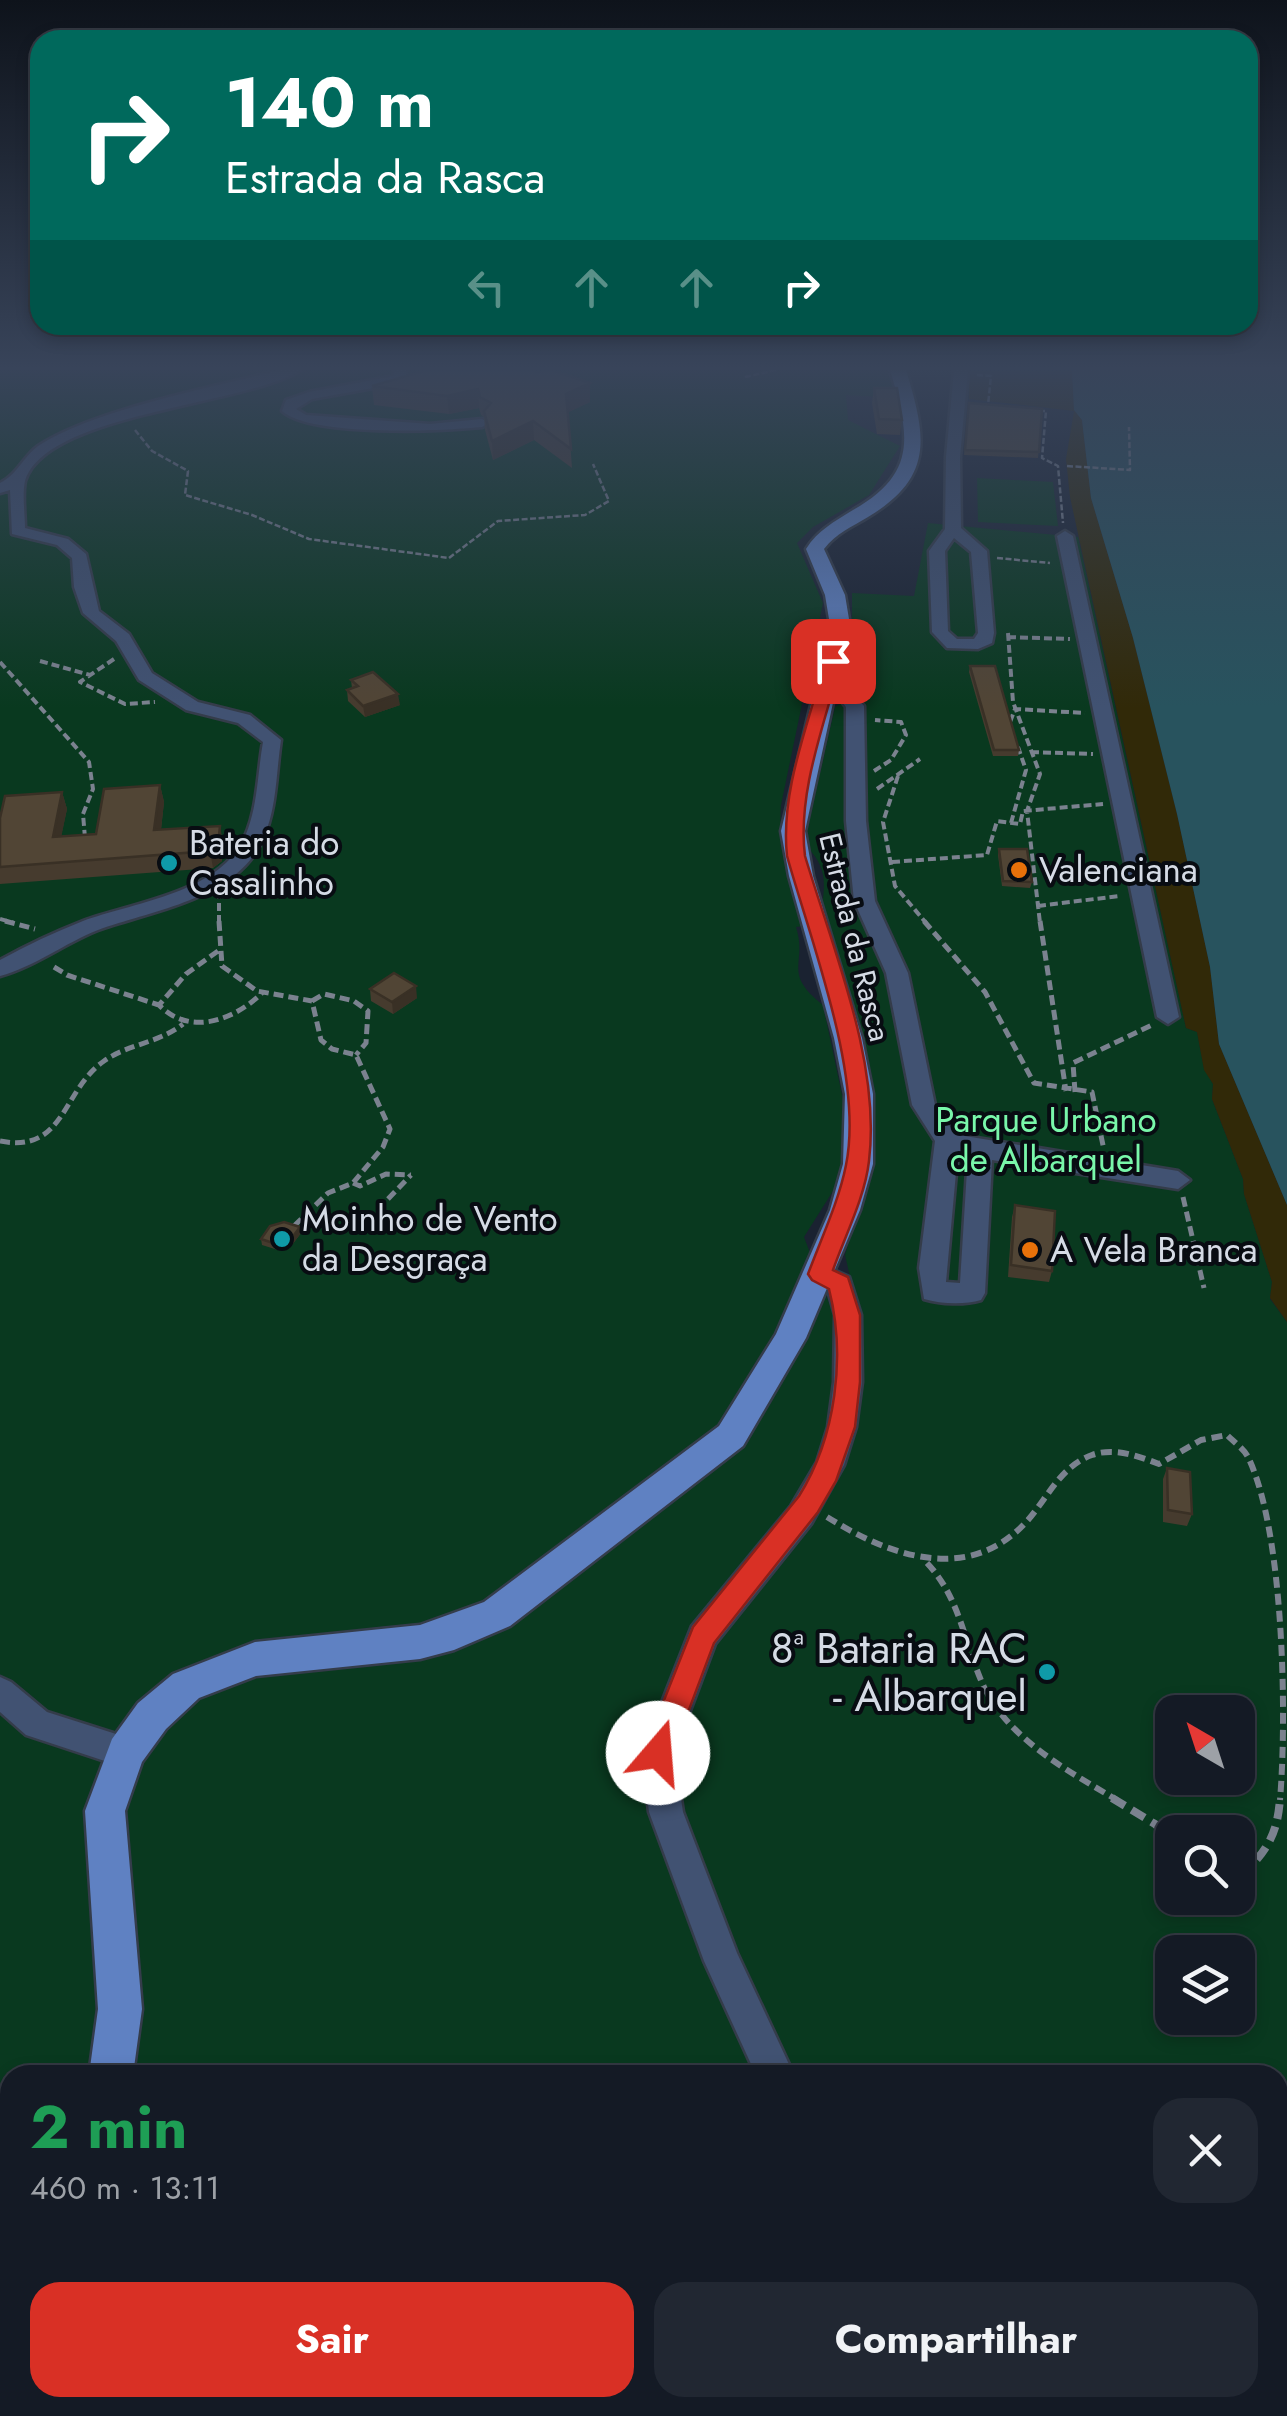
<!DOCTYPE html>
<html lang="pt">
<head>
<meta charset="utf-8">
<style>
  :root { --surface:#141a25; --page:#212732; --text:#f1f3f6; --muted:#9da1a7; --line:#333842; --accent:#d93025 }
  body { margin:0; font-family:Jost,sans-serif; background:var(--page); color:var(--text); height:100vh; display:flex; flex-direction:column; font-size:38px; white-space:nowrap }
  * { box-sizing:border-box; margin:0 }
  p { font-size:32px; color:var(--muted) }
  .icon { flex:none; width:55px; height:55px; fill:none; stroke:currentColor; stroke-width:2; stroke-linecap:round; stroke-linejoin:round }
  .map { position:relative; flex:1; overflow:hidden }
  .side { position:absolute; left:0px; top:2065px; width:1288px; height:352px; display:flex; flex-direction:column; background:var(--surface); border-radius:30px 30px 0 0; box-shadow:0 5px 15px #0003,0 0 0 2px var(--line) }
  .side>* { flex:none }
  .top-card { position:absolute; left:30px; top:30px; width:1228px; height:305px; border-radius:30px; box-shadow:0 5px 15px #0003,0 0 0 2px var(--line); background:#00695c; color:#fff; overflow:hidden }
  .needle { width:65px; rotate:321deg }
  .controls { position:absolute; left:1155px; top:1695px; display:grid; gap:20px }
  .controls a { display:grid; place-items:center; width:100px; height:100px; border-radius:20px; background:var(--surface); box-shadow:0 5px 15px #0003,0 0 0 2px var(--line); font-size:50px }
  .pin { position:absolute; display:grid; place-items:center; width:85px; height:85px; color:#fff; margin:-42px; border-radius:20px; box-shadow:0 5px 15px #0006 }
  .me { position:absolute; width:110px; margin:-55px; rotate:18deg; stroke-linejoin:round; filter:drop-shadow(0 0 8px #0008) }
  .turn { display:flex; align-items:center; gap:35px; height:210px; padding:0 30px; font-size:45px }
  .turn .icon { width:130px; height:130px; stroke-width:2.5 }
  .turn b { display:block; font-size:70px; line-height:85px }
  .lanes { display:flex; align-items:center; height:95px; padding:0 30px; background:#0003; justify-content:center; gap:50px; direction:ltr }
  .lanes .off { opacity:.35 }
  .round { display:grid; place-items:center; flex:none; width:105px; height:105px; border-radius:30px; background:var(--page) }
  .summary { display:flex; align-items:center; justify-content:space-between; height:170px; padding:0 30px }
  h1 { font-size:60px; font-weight:700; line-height:75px; color:#1e9e55 }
  .primary-button { display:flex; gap:20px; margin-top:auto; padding:20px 30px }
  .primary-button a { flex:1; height:115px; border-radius:30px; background:var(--accent); color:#fff; font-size:40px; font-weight:700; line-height:115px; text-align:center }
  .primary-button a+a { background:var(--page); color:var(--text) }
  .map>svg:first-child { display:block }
  .green { fill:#09391f; fill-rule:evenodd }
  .sand { fill:#312908 }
  .water { fill:#28535e }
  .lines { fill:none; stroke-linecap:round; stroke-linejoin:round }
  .minor-casing { stroke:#343c4a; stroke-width:5 }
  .major-casing { stroke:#343c4a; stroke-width:5 }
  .path-far4 { stroke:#7b828f; stroke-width:2.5; stroke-dasharray:6 2.5; stroke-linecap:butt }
  .path-far3 { stroke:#7b828f; stroke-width:4; stroke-dasharray:8 4; stroke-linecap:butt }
  .path-far2 { stroke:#7b828f; stroke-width:5; stroke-dasharray:10 5; stroke-linecap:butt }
  .path-far1 { stroke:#7b828f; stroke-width:6; stroke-dasharray:11 6; stroke-linecap:butt }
  .path { stroke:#7b828f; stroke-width:8; stroke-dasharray:15 8; stroke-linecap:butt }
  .minor { fill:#415272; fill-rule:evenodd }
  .major { fill:#5f81c2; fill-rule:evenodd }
  .wall { fill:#463b2e }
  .shaded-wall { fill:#393025 }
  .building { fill:#514535; stroke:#393025; stroke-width:2.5 }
  .route { fill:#d93025; stroke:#8d1f18; stroke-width:2.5 }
  .culture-dot { fill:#0f9aa8; stroke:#080c12; stroke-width:4 }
  .food-dot { fill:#e8710a; stroke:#080c12; stroke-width:4 }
  .labels { text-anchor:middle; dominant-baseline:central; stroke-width:8; stroke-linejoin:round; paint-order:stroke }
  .far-street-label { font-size:30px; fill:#d5dbe5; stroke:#080c12 }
  .poi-label { font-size:35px; fill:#d5dbe5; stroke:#080c12; text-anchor:start }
  .park-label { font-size:35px; fill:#79f7aa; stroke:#080c12 }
  .near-poi-label { font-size:42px; fill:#d5dbe5; stroke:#080c12; text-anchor:end }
</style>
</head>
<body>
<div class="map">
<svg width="1287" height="2416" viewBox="0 0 1287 2416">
  <rect width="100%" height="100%" fill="#1a2231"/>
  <path class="green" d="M0 370H890L900 398 846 395 848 420 900 446 869 495 813 527 797 543 823 603 781 805C778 849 789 884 803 926L796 927C808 964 781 972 823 1005L848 1123 838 1183 804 1237 831 1308 857 1307 845 1255 875 1144 871 1072 822 905C826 881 825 865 807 847L806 835 835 707 860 693 844 677 852 634V593L914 596 928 523 1078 537 1186 1028 1197 1032 1204 1068 1213 1084 1212 1099 1243 1179 1244 1194 1272 1282 1270 1299 1287 1322V2367H1278V2075H10V2408H755V2416H0ZM1172 1712H1238V1778H1172ZM1172 1832H1238V1898H1172ZM1172 1952H1238V2018H1172Z
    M977 478 1053 482 1058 526 978 522Z"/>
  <path class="sand" d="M968 370H1072L1074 410 1082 420 1091 498 1133 638 1177 814 1210 967 1219 1044 1287 1205V1322L1270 1298 1272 1282 1244 1194 1243 1179 1212 1099 1213 1084 1204 1070 1197 1032 1186 1028 1070 497 1066 459 1074 411 969 399Z"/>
  <path class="water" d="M1072 370H1287V1205L1219 1044 1210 967 1177 814 1133 638 1091 498 1082 420 1074 410Z"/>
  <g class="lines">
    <defs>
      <path id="minor" d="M280 370H301C247 405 45 413 25 481 22 495 25 514 25 528L68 539 86 554 99 611 129 634 152 673 198 702 250 715 281 740C276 773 277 808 263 839 237 899 153 910 98 930 65 943 34 967 0 976V960C27 945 55 932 83 921 132 903 210 894 240 846 258 816 257 775 263 742L238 723 186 710 139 680 116 641 83 613 74 587 72 558 57 545 12 534 10 490 0 493V483C18 474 23 457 38 446 95 409 212 388 280 370Z
        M394 370H406V382L312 399 296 409 306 415 430 424 482 419 489 423 482 427C441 431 311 437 282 411L286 400 309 392 394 376Z
        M954 370H968L960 457 961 528 987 551 994 633 992 643 978 649 947 648 932 632 929 551 945 529 946 457ZM954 538 971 552 978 633 974 639H957L948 631 945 551Z
        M1065 531 1073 536 1179 1017 1168 1024 1157 1017 1057 536Z
        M826 683 851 690 864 706 866 821 875 901 908 973 935 1105 954 1132 965 1136 1178 1171 1190 1180 1178 1189 992 1160 985 1293 981 1300C964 1305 941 1304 924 1299L919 1268 935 1141 912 1105 886 973 854 901 846 821V707L839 698 820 692V684ZM958 1151 968 1154 960 1283 946 1282Z
        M820 1264 849 1277 861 1315 862 1382 856 1427 844 1465 811 1524 715 1644 674 1753 683 1812 737 1953 794 2075H756L704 1961 649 1812 642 1753 692 1626 791 1506 817 1462 828 1427 834 1382 835 1315 828 1290 811 1281 807 1274 811 1267Z
        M0 1677 11 1682 47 1712 138 1741 142 1752 138 1763 126 1768 26 1735 0 1712Z
        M771 2408H813V2416H771Z
        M967 2408H1031L1035 2416H970Z"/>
      <path id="major" d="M890 370H906C926 436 935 477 868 517 852 527 836 533 824 549L845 595 850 625 805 831 813 876 862 1038 873 1094V1164L860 1210 806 1338 743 1446 510 1626 454 1650 420 1659 256 1676 199 1698 166 1729 142 1762 125 1811 142 2009 133 2075H89L98 2009 85 1811 112 1739 138 1703 173 1674 255 1642 420 1625 484 1602 719 1426 776 1334 830 1210 843 1164 845 1094 834 1038 789 876 781 831 830 625 825 595 806 549C818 530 834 522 853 510 919 473 909 433 890 370Z
        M10 2273V2331L0 2335V2277Z"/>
    </defs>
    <use href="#minor" class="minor-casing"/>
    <use href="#major" class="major-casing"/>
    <path class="path-far4" d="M977 375 991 376 988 405 993 406
      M745 377 776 370
      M1039 411H1046L1042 458 1058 466 1063 523
      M135 430 152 451 188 471 185 495 252 515 309 539 449 558 498 521 585 515 609 501 593 464
      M1067 466 1130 470 1129 427
      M997 558 1050 563"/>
    <path class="path-far3" d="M1008 633 1013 702 1040 774 1027 811 1040 923
      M1008 637 1070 639
      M114 659 80 682 125 704 155 702
      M40 661 90 675
      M0 662 89 762 93 789 83 814 85 838
      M1010 722 1015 709 1085 713
      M1031 752 1093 754
      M874 771 891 760 906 735 901 722 875 720
      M898 776 883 822 895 886 926 923
      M877 789 920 759
      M1011 823 1026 770 1018 747
      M892 862 987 855 997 821 1020 824 1023 811 1103 804
      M1038 906 1119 896
      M0 919 14 923
      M219 923V897"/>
    <path class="path-far2" d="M5 921 35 929
      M219 921 222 966 257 991 312 1001 321 1040 332 1049 356 1055
      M924 921 985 992 1034 1083 1092 1092 1104 1150
      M1040 921 1066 1091
      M218 951 186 974 159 1005C190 1037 235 1020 263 992
      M54 967 67 975 159 1005
      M312 1001 324 994 354 1001 368 1011 366 1043 356 1055
      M1075 1092 1073 1063 1152 1025
      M0 1141C65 1154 62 1090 104 1061 128 1044 159 1043 183 1024
      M353 1183 360 1186 386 1174 411 1175
      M1183 1197 1204 1288
      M388 1199 411 1175
      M294 1226 328 1193 353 1183 383 1147 390 1129 356 1055"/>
    <path class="path-far1" d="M827 1517C891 1557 970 1585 1028 1520 1048 1497 1061 1466 1092 1455 1114 1447 1138 1456 1159 1464L1201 1440 1227 1435C1234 1442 1244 1449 1248 1457 1284 1531 1287 1716 1280 1800
      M927 1563C961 1599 964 1644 984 1687 1010 1740 1068 1771 1117 1800"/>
    <path class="path" d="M1112 1798 1155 1824 1172 1840
      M1238 1869H1248C1270 1847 1278 1829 1280 1798
      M0 2159 10 2158"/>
    <use href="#minor" class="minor"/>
    <use href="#major" class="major"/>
  </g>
  <path class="wall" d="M536 372 590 402 568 412 572 468 534 440 493 460 485 430 484 417 481 415 479 408 449 414 374 405 372 386Z
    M874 388 902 420 900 435 877 434 872 403Z
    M969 403 1042 409 1038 458 964 455Z
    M970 666 1019 750 1018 756H993L969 672Z
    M351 680 400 705 365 717 348 701 347 690 352 688Z
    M160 785 164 802 161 830 223 842 222 861 213 868 0 884V818L62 792 67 809 61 836 96 834Z
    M999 849 1032 882 1030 888 1002 886 998 855Z
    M370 989 417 998 393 1014 371 1001Z
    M1015 1205 1052 1271 1049 1282 1008 1277 1012 1217Z
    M300 1227 301 1233 292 1245 278 1250 262 1245 261 1239Z
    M1167 1468 1192 1514 1187 1526 1163 1522V1479Z
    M1201 2408H1241L1202 2411Z"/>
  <path class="shaded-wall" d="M590 383V402L567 413 566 394Z
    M478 389 479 408 449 414 447 396Z
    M533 421 534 440 493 460 492 441Z
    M398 694 400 705 365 717 363 706Z
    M160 785 164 802 159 847 154 830Z
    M62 792 67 809 58 853 53 837Z
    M220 826 223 842 222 861 213 868 210 851Z
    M416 986 417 998 393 1014 392 1002Z
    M300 1227 301 1233 292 1245 278 1250 276 1244Z"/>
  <path class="building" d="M427 370H535L536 372 552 370 590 383 566 394 571 449 533 421 492 441 484 411 491 403 480 397 478 389 447 396 372 386Z
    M874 388H897L902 420 879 419Z
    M969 403 1042 409 1039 452 965 450Z
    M970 666H995L1019 750H994Z
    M373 672 398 694 363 706 347 690 358 686 351 680Z
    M160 785 154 830 220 826 218 845 210 851 0 867V818L5 796 62 792 53 837 96 834 104 789Z
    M999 849H1027L1032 882 1003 881Z
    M394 973 416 986 392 1002 370 989Z
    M1015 1205 1055 1211 1052 1271 1011 1265Z
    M284 1222 300 1227 291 1239 276 1244 261 1239 270 1226Z
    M1167 1468 1190 1472 1192 1514 1168 1510Z
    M1287 2362V2399L1278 2400V2363Z"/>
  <linearGradient id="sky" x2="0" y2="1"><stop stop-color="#0e131b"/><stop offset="0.52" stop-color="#38445a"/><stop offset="1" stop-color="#38445a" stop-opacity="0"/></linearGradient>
  <rect width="1287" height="708" fill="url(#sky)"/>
  <path class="route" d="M833 657 841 661C825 723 797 792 805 856 833 950 881 1062 869 1161 865 1197 845 1236 833 1270L848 1277 860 1315V1382L855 1427 836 1481 818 1512 714 1643 669 1763 658 1767 647 1763 643 1753 693 1627 799 1496C836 1437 846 1356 829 1289L812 1280 808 1274C821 1239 839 1201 846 1165 864 1077 811 942 787 856 780 791 809 723 825 661Z"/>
  <g class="culture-dot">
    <circle cx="169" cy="863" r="10"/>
    <circle cx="282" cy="1239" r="10"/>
    <circle cx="1047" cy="1672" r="10"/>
  </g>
  <g class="food-dot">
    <circle cx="1019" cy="870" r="10"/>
    <circle cx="1030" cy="1250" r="10"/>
  </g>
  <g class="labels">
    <g class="far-street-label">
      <text transform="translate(855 937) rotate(76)">Estrada da Rasca</text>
    </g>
    <g class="poi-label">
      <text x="189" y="843">Bateria do<tspan x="189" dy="40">Casalinho</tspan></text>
      <text x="1039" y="870">Valenciana</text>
      <text x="302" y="1219">Moinho de Vento<tspan x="302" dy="40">da Desgraça</tspan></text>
      <text x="1050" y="1250">A Vela Branca</text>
    </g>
    <g class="park-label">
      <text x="1046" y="1120">Parque Urbano<tspan x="1046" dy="40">de Albarquel</tspan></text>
    </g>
    <g class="near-poi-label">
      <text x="1027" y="1648">8ª Bataria RAC<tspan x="1027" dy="48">- Albarquel</tspan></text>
    </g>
  </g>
</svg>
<div class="controls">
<a><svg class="needle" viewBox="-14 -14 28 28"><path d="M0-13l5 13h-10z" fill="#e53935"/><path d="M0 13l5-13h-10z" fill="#9da1a7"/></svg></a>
<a><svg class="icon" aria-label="search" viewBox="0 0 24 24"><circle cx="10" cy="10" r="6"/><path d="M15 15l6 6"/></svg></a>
<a><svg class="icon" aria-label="layers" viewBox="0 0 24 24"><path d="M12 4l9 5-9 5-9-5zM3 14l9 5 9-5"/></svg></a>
</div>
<div class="pin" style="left:833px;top:661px;background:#d93025"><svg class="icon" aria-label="arrive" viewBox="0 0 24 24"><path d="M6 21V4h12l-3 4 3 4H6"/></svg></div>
<svg class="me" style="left:658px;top:1753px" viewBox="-20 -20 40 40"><circle r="19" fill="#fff"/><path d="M0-13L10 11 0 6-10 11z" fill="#d93025"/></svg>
<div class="top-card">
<div class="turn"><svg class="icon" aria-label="right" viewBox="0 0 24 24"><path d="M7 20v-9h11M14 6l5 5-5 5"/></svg><div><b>140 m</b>Estrada da Rasca</div></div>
<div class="lanes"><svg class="icon off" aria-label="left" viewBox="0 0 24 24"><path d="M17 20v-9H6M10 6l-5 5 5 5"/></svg><svg class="icon off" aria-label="ahead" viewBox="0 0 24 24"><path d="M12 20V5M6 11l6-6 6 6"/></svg><svg class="icon off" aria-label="ahead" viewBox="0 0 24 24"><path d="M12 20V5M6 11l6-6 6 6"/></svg><svg class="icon" aria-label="right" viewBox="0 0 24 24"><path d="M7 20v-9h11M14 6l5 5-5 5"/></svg></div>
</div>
<section class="side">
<div class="summary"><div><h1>2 min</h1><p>460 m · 13:11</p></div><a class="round"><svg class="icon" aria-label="close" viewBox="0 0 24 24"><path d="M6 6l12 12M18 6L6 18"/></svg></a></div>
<div class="primary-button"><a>Sair</a><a>Compartilhar</a></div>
</section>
</div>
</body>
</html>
